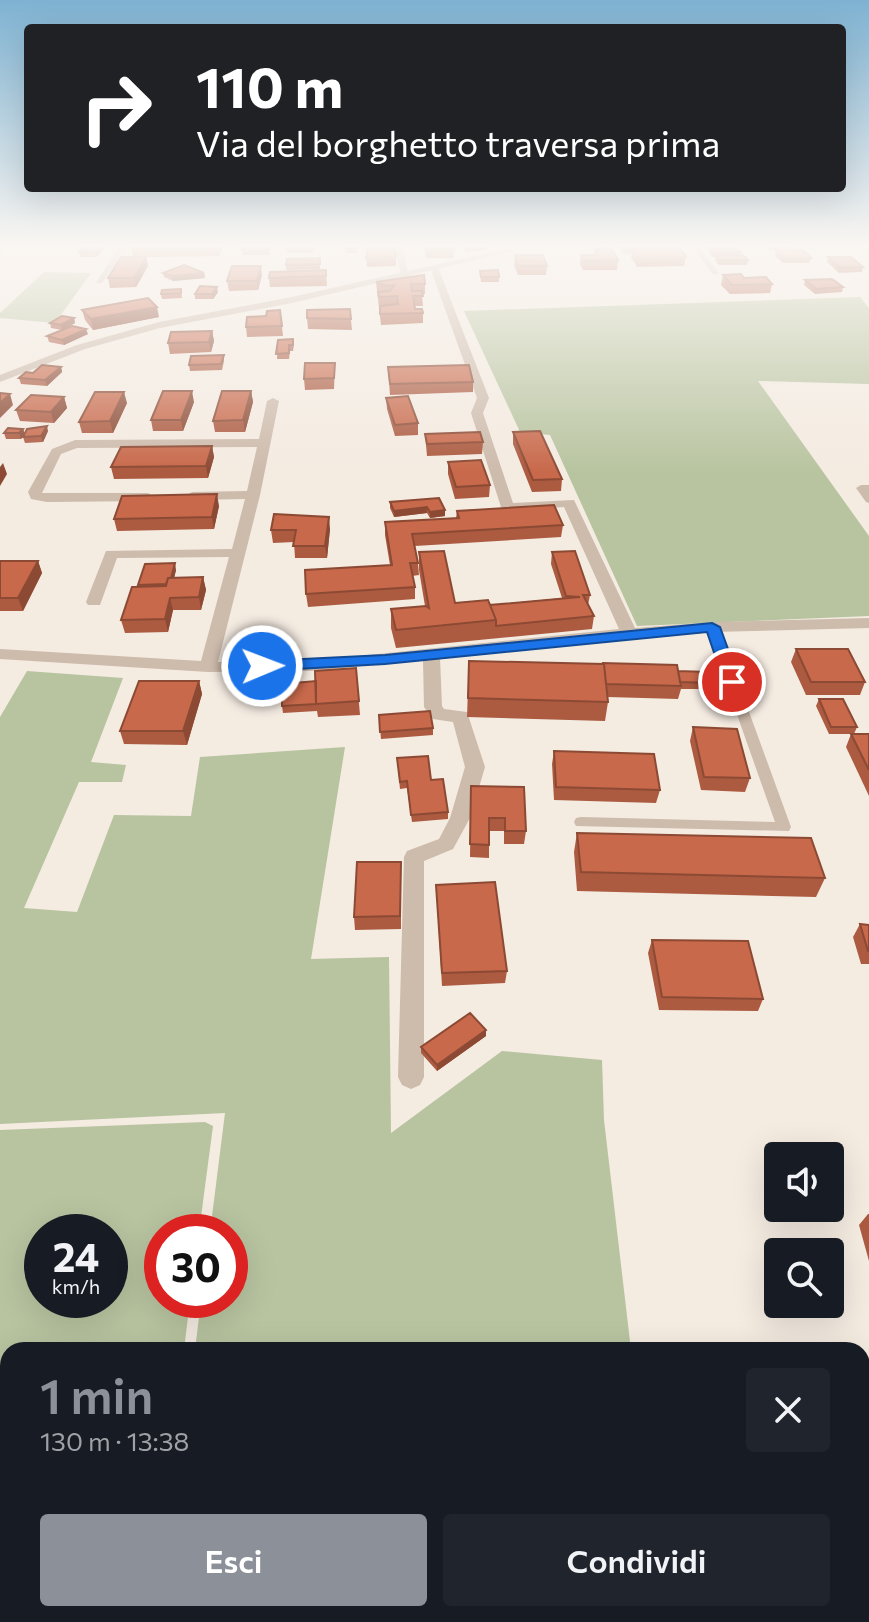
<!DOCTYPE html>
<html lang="it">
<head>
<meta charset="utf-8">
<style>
  :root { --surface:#171b24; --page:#20242c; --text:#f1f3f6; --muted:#9ea1a6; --accent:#8c9099 }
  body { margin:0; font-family:Commissioner,sans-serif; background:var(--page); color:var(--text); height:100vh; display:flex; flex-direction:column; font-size:30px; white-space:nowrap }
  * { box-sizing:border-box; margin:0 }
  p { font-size:26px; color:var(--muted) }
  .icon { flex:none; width:44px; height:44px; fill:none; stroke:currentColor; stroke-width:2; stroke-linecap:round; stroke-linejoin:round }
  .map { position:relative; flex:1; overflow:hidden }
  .side { position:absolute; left:0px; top:1342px; width:870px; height:280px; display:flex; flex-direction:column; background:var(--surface); border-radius:24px 24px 0 0; box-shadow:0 8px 32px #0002 }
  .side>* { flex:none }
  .hud { position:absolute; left:24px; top:24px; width:822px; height:168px; border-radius:8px; box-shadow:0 8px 32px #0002; background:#202124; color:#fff; overflow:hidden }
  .buttons { position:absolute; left:764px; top:1142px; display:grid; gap:16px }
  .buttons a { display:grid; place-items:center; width:80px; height:80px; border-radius:8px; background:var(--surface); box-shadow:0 8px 32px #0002; font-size:40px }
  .speed { position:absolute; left:24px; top:1214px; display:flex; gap:16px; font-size:40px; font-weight:700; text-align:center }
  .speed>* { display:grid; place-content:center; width:104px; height:104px; border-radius:50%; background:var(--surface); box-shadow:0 8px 32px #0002; line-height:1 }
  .speed small { font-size:20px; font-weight:400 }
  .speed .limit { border:12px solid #d22; background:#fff; color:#111 }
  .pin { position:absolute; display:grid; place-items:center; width:68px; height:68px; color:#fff; margin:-34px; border:4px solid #fff; border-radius:50%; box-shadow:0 2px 8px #0007 }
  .me { position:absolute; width:88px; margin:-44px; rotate:89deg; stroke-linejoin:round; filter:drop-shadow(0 0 6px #0008) }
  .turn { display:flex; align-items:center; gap:28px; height:168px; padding:0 40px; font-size:36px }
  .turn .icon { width:104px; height:104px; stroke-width:2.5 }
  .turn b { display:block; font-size:56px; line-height:68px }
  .round { display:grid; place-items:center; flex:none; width:84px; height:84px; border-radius:8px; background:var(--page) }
  .headline { display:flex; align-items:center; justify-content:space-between; height:136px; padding:0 40px }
  h1 { font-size:48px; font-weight:600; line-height:60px; color:var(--accent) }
  .cta { display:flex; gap:16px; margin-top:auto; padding:16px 40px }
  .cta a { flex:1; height:92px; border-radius:8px; background:var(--accent); color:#fff; font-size:32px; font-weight:600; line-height:92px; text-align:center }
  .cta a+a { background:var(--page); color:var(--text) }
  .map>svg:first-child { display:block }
  .green { fill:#b8c4a0; fill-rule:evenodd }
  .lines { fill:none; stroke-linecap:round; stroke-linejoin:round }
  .service { fill:#cdbbac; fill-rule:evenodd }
  .minor { fill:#cdbbac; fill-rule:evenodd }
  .tertiary { fill:#cdbbac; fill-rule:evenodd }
  .wall { fill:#ac5a40 }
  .shaded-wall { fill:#8c4a34 }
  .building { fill:#c8694b; stroke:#8c4a34; stroke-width:2 }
  .route { fill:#1a73e8; stroke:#114b97; stroke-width:2 }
</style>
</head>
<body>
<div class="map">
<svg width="869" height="1622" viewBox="0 0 869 1622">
  <rect width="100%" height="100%" fill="#f4ebe1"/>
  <path class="green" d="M44 272 91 273 55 323 0 318V313Z
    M860 297 869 308V384L758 381 869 536V616L637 626 550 435 520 432 464 311Z
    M27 671 123 678 91 762 126 765 122 782H79L24 908 77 912 114 815 191 816 200 757 345 747 311 959 389 957 391 1133 502 1051 602 1060 604 1120 631 1350H195L201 1300H230V1232H210L225 1113 0 1124V717Z
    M205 1122 213 1126 199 1232H162V1300H190L184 1350H8V1614H149L148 1622H0V1130ZM110 1232V1300H42V1232Z
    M862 1561H869V1622H791L790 1614H862Z
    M160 1614H662L663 1622H159Z"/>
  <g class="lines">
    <path class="service" d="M861 485H869V503L866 502 856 488Z
      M712 624 718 627 791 827 789 831 576 826 574 822 576 818 581 817 775 822 706 627Z"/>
    <path class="minor" d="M11 245 0 253 2 245Z
      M120 245H128L102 283H96Z
      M395 245H403L409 278 401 276Z
      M690 245H698L719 274H713Z
      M435 267 439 270 489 398 483 413 513 503 574 500 635 628 712 622 869 618V628L712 632 440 658 442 706 444 709 467 712 485 767 470 818 453 849 424 861V1077L420 1085 411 1089 402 1085 398 1077 404 857 407 851 439 839 450 818 465 767 453 722 433 719 424 707 423 660 311 671 208 672 0 659V649L201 661 229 557 117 558 100 605H88L86 602 106 551 232 549 245 499 192 500 185 496 192 492 247 491 257 447 77 448 61 454 42 493H148L155 497 148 501 47 502 31 499 28 492 52 449 75 440 259 439 267 401 273 398 279 401 260 495 218 662 311 661 619 629 564 507 508 511 501 507 471 413 477 398 431 270Z"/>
    <path class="tertiary" d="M524 245H539L292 303 160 328 85 349 0 382V375L77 345 159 322 292 297Z"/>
  </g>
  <path class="wall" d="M86 245H105V247L96 257H80L79 252Z
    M221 245 222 249 219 256 146 257 148 266 136 287 110 288 108 278 133 257 132 248Z
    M270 245 269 255H243L242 250Z
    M314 245 313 253H287L286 248Z
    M346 245H356L357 253H346Z
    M424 245H453L454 258H426Z
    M618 245H636L635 248 686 257 684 266 637 267 631 257 632 253 623 254Z
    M707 245H726V246H708Z
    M764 245H791L790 249 769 250Z
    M709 248 741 252 740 255 748 260 747 265H719L715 260 716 257H712L709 252Z
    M595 249 618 260 617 270H583L580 264 581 255H594Z
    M776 251 811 258 809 263H783L775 256Z
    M515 255 547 266 546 275H518L514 265Z
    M396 257V266L367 267 366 258Z
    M828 257 863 267 862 272 839 273 827 262Z
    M320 258V269L286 270V265Z
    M326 270 327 286 270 287 269 278Z
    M480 271 499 277V282H481Z
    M163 273H204L205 278 173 281 164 277Z
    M262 275 258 290 229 291 227 281Z
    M723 275 772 284 770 293 730 294 721 285Z
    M805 280 843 287 842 292 815 294 804 285Z
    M376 282 425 284V294H422L423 306H415V309L423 313V323L381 325Z
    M181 289 182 298 162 299 161 294Z
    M218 292 213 299H195V294Z
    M350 309 352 330 308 329 307 318Z
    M82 310 159 317 93 330 85 320Z
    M280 310 283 336 247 337 246 327Z
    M74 318 75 323 66 328 88 334 64 345 49 342 47 336 62 330 51 328 50 323Z
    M212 331 214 341 211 352 170 354 168 343Z
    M278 340 294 345 293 351H290L289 359H277Z
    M224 355V361L222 370 190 371 189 365Z
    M335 363 334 389 305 390 304 379Z
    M61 367 62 372 47 386 21 384 19 378Z
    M388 367 473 382V392L390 395Z
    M251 391 253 402 245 432H215L213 421Z
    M64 397 67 408 54 423 20 421 16 410Z
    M386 398 418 423V435L395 436 387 409Z
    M194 402 183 431H153L151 420Z
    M127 403 113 433H82L79 422Z
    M23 429 25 434 48 431 43 442 25 443 23 437 24 435 21 439H6L4 433Z
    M513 432 562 479 561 491 532 492 513 444Z
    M425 434 483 442 482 454 427 456Z
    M212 446 214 457 208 478 114 479 111 467Z
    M448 462 490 485 489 497 455 499 448 474Z
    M439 498 445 516 430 518 427 513 394 517 390 508V502Z
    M219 506 214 529 117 531 114 519Z
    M457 511 563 525 561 537 415 546 418 563 419 575 412 576 415 587V599L308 607 306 594 390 565 385 535V522L456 518Z
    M330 529 327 558H295L294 542 273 543 271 530Z
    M419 552 455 603 490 605 562 598 551 564 552 552 590 595 588 605 594 616 592 629 396 648 391 628V609L425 606 419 570Z
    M0 561H38L42 573 23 611H0Z
    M176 570 174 578 203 577 206 590 201 610H173L168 632 125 633 121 620 138 587V585Z
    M796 649 865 682 860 695H806L791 662Z
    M469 661 678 671 710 683 708 689H681L678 699 608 697V702L605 721 467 717Z
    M356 668 360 715 318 717 317 711 283 713 282 706 316 681Z
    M199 681 202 694 187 745 124 744 120 731Z
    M819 699 857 727 854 734H829L816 706Z
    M379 715 433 728V735L381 739Z
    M693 727 750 778 745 792 701 790 690 741Z
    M851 734H869V796L846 747Z
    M554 751 660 790 656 803 554 800 552 764Z
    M397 758 431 780 448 812V819L412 822 407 788 400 789Z
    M471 786 526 831 524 844H504V831H489V858L470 857Z
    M577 833 825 878 816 897 577 891 574 852Z
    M401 862V929L355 930 354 917Z
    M436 885 507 971 505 983 442 986Z
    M860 924 869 925V964H861L853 937Z
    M652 940 763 999 758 1011 659 1010 648 953Z
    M486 1036 437 1071 421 1053V1047Z
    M868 1214H869V1261L859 1225Z"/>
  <path class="shaded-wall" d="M102 245H105V247L96 257 95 252Z
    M219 245H221L222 249 219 256Z
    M486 245V250L465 252V247Z
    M146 257 148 266 136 287 134 278Z
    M261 266 262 275 258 290 257 281Z
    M204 273 205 278 173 281 172 276Z
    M217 287 218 292 213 299 212 294Z
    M157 307 159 317 93 330 91 319Z
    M74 318 75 323 63 330 61 325Z
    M86 329 88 334 64 345 62 340Z
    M212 331 214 341 211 352 209 342Z
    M61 367 62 372 47 386 45 380Z
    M192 391 194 402 183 431 181 420Z
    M251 391 253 402 245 432 243 420Z
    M124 392 127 403 113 433 110 421Z
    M10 394 13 405 0 418V403Z
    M64 397 67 408 54 423 51 412Z
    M47 426 48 431 43 442 41 436Z
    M23 429 25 435 21 439 19 433Z
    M212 446 214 457 208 478 206 466Z
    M3 463 7 474 0 486V467Z
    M217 494 219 506 214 529 212 517Z
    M427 507V513L394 517V511Z
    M445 510V516L430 518V512Z
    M329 517 330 529 327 558 325 546Z
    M38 561 42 573 23 611 18 598Z
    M175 563 176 570 171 591 169 584Z
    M203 577 206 590 201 610 199 597Z
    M170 598 173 610 168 632 165 619Z
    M199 681 202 694 187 745 183 731Z
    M486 1030V1036L437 1071V1065Z"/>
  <path class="building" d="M86 245H102L95 252H79Z
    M133 245H219L218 247 132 248Z
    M244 245H270L269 250H242Z
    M287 245H313V248H286Z
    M346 245H356V248L346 249Z
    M425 245H453L454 249H426Z
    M464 245H486L465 247Z
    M679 247 686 257 638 258 632 248Z
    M737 247 741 252H713L709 248Z
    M368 248H395L396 257 366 258Z
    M611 248 618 260 584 261 581 255H598L595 249Z
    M803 250 811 258H784L776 251Z
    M515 255H543L547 266H518Z
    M716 255H743L748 260H720Z
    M121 257H146L134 278H108Z
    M828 257H851L863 267 840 268Z
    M320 258V264L286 265 287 259Z
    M184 265 204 273 172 276 163 273Z
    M232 266H261L257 281H227Z
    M326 270V276L269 278 270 272Z
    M498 270 499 277H481L480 271Z
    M741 274 744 278 766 277 772 284 732 285 723 275Z
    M424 275 425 284H411L412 291H422L423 296H413L415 309H422L423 313 380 314V306L398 304 397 296 379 297 378 292 390 291 394 285 387 286 376 282Z
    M832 279 843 287 816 289 805 280Z
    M200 286 217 287 212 294H195Z
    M181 289V293L161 294 162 290Z
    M148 298 157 307 91 319 82 310Z
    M350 309 351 319 307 318V310Z
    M280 310 282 326 246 327 247 317 266 316 267 311Z
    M62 316 74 318 61 325 50 323Z
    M72 326 86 329 62 340 47 336Z
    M212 331 209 342 168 343 171 332Z
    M293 339V345H289V353L276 354 278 340Z
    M224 355 221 364 189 365 191 356Z
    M305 363H335L334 378 304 379Z
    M42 365 61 367 45 380 19 378 26 372 33 373Z
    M469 365 473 382 390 384 388 367Z
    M163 391H192L181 420H151Z
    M222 391H251L243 420 213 421Z
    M95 392H124L110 421 79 422Z
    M0 393 10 394 0 403Z
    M31 395 64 397 51 412 16 410Z
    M408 396 418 423 395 425 386 398Z
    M47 426 41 436 23 437 27 429Z
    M8 428 23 429 19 433H4Z
    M540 431 562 479 533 480 513 432Z
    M480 432 483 442 427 444 425 434Z
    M212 446 206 466 111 467 121 447Z
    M481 460 490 485 456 487 448 462Z
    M217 494 212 517 114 519 122 496Z
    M439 498 445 510 430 512 427 507 394 511 390 502Z
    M554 505 563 525 412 534 418 563H410L415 587 306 594 305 570 392 565 385 522 459 518 457 511Z
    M274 514 329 517 325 546H293L296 530H271Z
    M444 551 455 603 488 600 496 620 396 630 391 609 426 606 429 608 419 552Z
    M575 551 590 595H583L594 616 496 626V620L490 605 580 597 566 596 552 552Z
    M0 561H38L18 598H0Z
    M175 563 171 578H168L166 584 138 585 145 564Z
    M203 577 199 597 170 598 165 619 121 620 132 587 166 586 168 578Z
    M796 649H848L865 682H811Z
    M469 661 604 664 608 702 468 698Z
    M602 663 677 665 681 686 606 684 604 664Z
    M356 668 359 701 316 704 315 671Z
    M678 671 707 672 710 683 680 682Z
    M139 681H199L183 731H120Z
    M316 681V704L282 706V684Z
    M819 699H843L857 727H831Z
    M430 711 433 728 380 732 379 715Z
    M693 727 737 729 750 778 704 777Z
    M851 734H869V770Z
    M554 751 654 754 660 790 556 787Z
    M428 756 431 780 443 779 448 812 411 815 407 781 400 782 397 758Z
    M471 786 524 787 526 831H505V818H489V845L470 844Z
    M577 833 811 838 825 878 581 872Z
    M357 862H401L400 916 354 917Z
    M495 882 507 971 442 973 436 885Z
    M860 924 869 925V951H868Z
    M652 940 748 941 763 999 662 997Z
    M470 1013 486 1030 437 1065 421 1047Z"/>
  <linearGradient id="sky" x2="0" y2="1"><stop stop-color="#7eb2d2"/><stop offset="0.52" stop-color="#faf6f2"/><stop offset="1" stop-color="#faf6f2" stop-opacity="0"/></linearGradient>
  <rect width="869" height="472" fill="url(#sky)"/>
  <path class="route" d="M712 623 720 627 740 682 738 685H727L724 682 707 632 385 664 262 671 254 666 262 661 385 655Z"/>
</svg>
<div class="buttons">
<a><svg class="icon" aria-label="sound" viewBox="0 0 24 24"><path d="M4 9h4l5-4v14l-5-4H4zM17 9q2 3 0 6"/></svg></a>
<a><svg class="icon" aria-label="search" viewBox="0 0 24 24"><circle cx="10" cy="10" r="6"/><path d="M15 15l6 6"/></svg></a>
</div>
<div class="speed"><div>24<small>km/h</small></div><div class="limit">30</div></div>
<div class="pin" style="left:732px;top:682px;background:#d93025"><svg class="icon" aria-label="arrive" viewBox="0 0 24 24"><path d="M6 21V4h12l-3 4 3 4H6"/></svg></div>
<svg class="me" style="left:262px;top:666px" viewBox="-20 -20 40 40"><circle r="17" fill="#1a73e8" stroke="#fff" stroke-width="3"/><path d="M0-11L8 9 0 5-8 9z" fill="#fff"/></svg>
<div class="hud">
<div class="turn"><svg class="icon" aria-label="right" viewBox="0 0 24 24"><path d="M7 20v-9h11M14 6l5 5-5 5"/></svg><div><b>110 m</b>Via del borghetto traversa prima</div></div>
</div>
<section class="side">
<div class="headline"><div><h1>1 min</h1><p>130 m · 13:38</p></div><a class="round"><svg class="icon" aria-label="close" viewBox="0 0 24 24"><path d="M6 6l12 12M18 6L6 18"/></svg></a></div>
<div class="cta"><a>Esci</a><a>Condividi</a></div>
</section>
</div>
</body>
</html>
